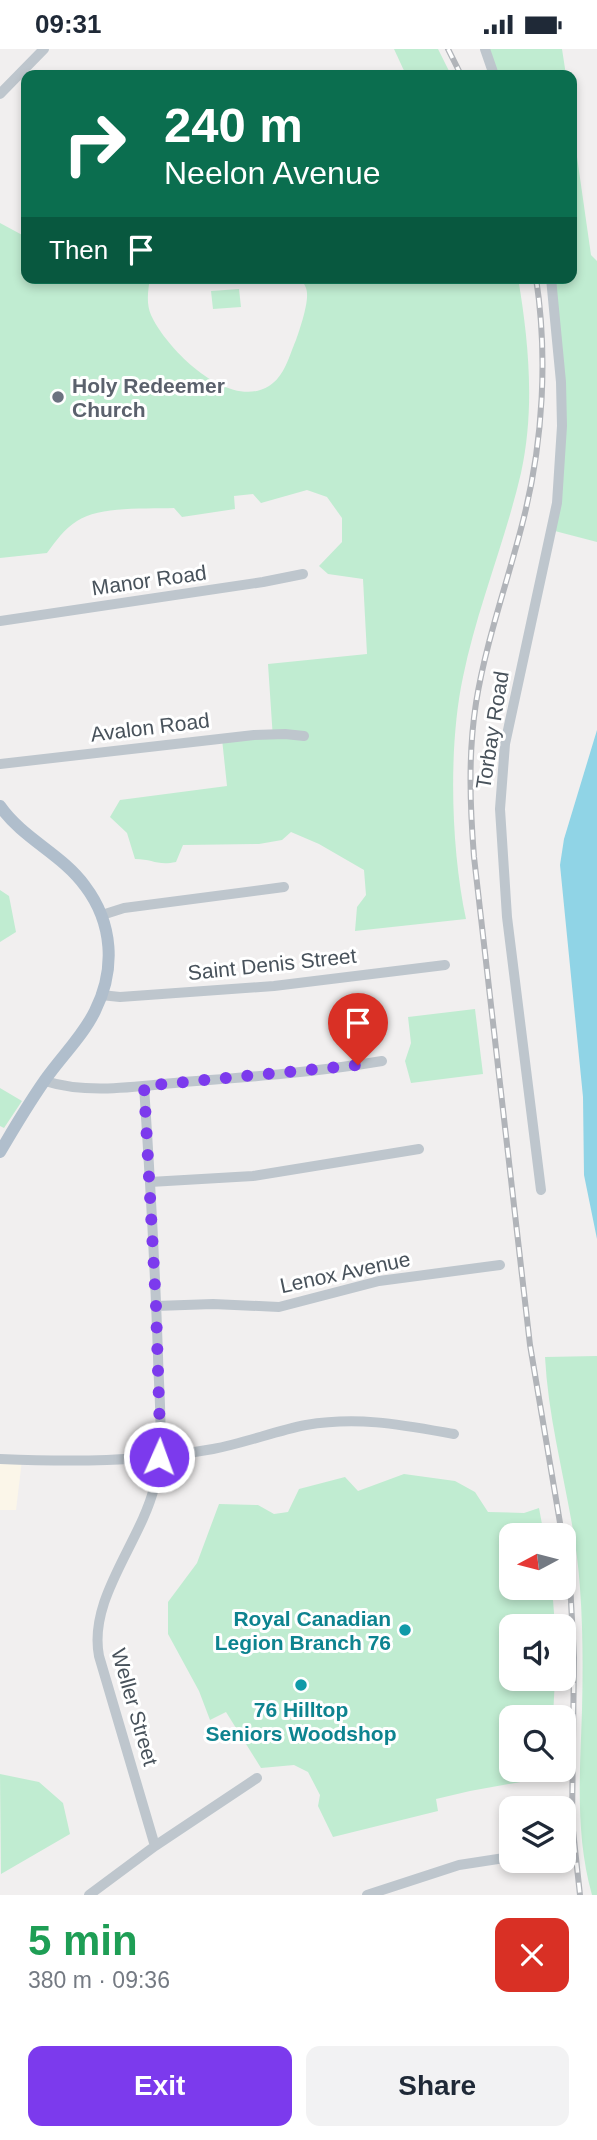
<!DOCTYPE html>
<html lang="en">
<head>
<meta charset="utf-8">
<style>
  :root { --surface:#fff; --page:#f2f2f3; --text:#1f2937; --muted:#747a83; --accent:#7c3aed }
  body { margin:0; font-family:Arial,sans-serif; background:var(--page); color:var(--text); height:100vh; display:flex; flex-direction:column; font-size:26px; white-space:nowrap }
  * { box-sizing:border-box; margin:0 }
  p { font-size:23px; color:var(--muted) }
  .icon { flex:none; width:38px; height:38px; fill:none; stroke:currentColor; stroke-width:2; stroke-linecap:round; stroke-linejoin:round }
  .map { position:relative; height:1846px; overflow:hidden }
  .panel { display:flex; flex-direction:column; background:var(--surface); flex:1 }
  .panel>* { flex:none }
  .hud { position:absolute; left:21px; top:21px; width:556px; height:214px; border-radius:14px; box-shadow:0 4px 10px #0003; background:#0b6e4f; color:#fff; overflow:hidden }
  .needle { width:46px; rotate:263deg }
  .buttons { position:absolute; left:499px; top:1474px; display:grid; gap:14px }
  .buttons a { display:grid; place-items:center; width:77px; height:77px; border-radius:14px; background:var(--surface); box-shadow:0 4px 10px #0003; font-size:35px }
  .pin { position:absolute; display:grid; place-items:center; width:60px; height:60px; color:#fff; margin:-72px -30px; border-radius:50% 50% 50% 0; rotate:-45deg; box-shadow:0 0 7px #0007 }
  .pin .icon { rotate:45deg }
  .me { position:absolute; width:77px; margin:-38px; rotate:2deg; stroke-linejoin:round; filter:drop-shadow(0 0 5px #0008) }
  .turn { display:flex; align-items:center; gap:24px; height:147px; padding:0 28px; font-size:32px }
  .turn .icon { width:91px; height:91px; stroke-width:2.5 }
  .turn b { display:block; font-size:49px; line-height:60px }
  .then { display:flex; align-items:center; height:66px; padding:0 28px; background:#0003; gap:14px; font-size:26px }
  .round { display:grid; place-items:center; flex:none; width:74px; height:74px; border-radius:14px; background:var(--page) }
  .head { display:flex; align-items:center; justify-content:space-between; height:119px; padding:0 28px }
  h1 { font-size:42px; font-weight:700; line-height:52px; color:#1e9e55 }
  .primary-button { display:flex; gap:14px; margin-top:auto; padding:14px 28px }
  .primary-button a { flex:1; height:80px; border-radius:14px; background:var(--accent); color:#fff; font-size:28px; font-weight:700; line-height:80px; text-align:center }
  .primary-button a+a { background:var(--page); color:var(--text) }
  .status { display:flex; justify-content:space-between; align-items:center; height:49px; padding:0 35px; background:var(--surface); direction:ltr }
  .status svg { height:19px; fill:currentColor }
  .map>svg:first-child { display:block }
  .commercial { fill:#fbf6e9 }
  .green { fill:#c0ecd1 }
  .water { fill:#90d4e6 }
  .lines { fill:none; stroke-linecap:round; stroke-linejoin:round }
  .minor { stroke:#bec6cd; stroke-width:10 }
  .major { stroke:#b0becc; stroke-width:12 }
  .rail-casing { stroke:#b1b4b9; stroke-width:6 }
  .rail { stroke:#fff; stroke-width:3.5; stroke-dasharray:10; stroke-linecap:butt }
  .route { stroke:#7c3aed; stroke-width:12; stroke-dasharray:0 21.6 }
  .worship-dot { fill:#6b7280; stroke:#fff; stroke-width:2.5 }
  .culture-dot { fill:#0f9aa8; stroke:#fff; stroke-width:2.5 }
  .labels { text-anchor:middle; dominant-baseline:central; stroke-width:6; stroke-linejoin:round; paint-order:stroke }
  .worship-label { font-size:21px; font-weight:bold; fill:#5b616d; stroke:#fff; text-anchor:start }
  .street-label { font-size:21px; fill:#48525b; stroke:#fff }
  .culture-label { font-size:21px; font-weight:bold; fill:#0d838f; stroke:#fff; text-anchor:end }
</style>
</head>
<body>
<div class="status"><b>09:31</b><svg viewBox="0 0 49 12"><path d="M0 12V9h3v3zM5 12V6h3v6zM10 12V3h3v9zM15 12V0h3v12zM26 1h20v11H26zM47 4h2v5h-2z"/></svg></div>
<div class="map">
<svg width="597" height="1846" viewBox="0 0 597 1846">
  <rect width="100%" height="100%" fill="#f1efef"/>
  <path class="commercial" d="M0 1410 22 1411 16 1461H0Z"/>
  <path class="green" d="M394 0H438L451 26H406Z
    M484 0H562L566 26H493Z
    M572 73 591 206 597 212V493L551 481 561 377 550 229H572Z
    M0 174 26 188V229H150C148 242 146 254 151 266 167 301 229 362 269 337 285 327 289 307 296 291 300 280 308 256 307 244 307 239 303 233 301 229H397L402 235 443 229H518C529 293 535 361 521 424 505 493 477 559 463 628 448 698 451 800 466 870L355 882 357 858 366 846 364 821 319 795 291 783 282 791 259 795 183 796 176 813C157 817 153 810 135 810L127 784 110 768 120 751 227 737 222 690H273L268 615 367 605 363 530 328 525 319 517 342 493V469L327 448 307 441 261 454 253 445 234 447 235 460 182 468 174 459C148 460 99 457 77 472 64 480 56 492 47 504L0 509Z
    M239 240 241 258 213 260 211 242Z
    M0 841 9 847 16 883 0 893Z
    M475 960 483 1025 411 1034 405 1012 411 994 408 968Z
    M0 1039 22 1052 4 1079 0 1077Z
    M597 1307V1846H592C575 1785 580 1724 582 1661 583 1620 583 1580 580 1539 575 1461 549 1386 545 1308Z
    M404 1425 455 1432 475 1443 488 1463 524 1464 539 1459 544 1486H511V1538H552L555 1577H511V1629H555L553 1668H511V1720H549L548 1728 470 1742 436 1750 438 1762 333 1788 318 1757 320 1746 308 1723 294 1716 261 1719 226 1663 210 1671 199 1642 168 1585V1553L197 1514 219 1455 258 1456 274 1465 288 1463 299 1440 345 1428 358 1442Z
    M0 1725 39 1733 63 1754 70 1785 1 1825Z"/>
  <path class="water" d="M597 681V1190L584 1126 583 1048 560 816 564 790Z"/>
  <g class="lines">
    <path class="minor" d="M485 0 494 26
      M0 45 44 0
      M0 572 263 533 303 525
      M0 715 254 686 285 685 304 687
      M102 866 124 859 284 838
      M101 946 120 948 274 937 445 916
      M45 1032C89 1046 139 1037 184 1033 250 1028 317 1023 382 1012
      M144 1037C150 1127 155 1217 158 1307 159 1350 165 1397 154 1439 140 1494 88 1550 99 1607L155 1797
      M150 1133 253 1127 419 1100
      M541 1141 507 868 500 760 505 695 557 454 562 377 561 333 551 229
      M156 1257 213 1255 279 1258 379 1232 500 1216
      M0 1410C71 1413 143 1413 213 1400 245 1394 275 1382 306 1376 359 1367 403 1376 454 1385
      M89 1846 155 1797 257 1729
      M367 1846 459 1816 511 1808"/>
    <path class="major" d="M0 757C23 790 62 805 85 837 113 874 116 920 95 962 83 987 61 1008 45 1031 29 1054 14 1079 0 1103"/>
    <defs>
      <path id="rail" d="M448 0 461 26
        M536 229C548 307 543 392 524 468 509 529 486 591 476 654 468 705 470 757 474 808L530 1296 570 1533 574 1609 572 1772 580 1846"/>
    </defs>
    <use href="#rail" class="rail-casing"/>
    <use href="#rail" class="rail"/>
  </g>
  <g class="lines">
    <path class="route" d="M159 1408 160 1386 156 1257 144 1037 358 1016"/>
  </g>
  <circle class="worship-dot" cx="58" cy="348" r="7"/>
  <g class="culture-dot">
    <circle cx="405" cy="1581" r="7"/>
    <circle cx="301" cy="1636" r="7"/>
  </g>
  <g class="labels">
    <g class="worship-label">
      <text x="72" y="336">Holy Redeemer<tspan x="72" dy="24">Church</tspan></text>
    </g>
    <g class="street-label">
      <text transform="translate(149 531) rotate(-8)">Manor Road</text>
      <text transform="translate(150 678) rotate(-7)">Avalon Road</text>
      <text transform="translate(492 681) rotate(-81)">Torbay Road</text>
      <text transform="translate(272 915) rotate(-6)">Saint Denis Street</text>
      <text transform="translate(345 1223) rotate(-12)">Lenox Avenue</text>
      <text transform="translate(135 1658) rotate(74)">Weller Street</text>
    </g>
    <g class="culture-label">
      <text x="391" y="1569">Royal Canadian<tspan x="391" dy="24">Legion Branch 76</tspan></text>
      <text x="301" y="1660" text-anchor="middle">76 Hilltop<tspan x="301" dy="24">Seniors Woodshop</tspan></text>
    </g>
  </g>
</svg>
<div class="buttons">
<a><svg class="needle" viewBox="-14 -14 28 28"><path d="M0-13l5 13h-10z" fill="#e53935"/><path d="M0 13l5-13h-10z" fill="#747a83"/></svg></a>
<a><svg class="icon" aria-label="sound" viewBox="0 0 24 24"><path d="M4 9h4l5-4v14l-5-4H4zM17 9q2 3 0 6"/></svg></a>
<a><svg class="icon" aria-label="search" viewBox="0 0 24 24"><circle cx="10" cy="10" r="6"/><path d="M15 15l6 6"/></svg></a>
<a><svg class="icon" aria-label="layers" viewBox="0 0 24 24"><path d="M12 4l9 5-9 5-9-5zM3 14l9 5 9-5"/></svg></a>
</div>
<div class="pin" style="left:358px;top:1016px;background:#d93025"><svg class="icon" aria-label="arrive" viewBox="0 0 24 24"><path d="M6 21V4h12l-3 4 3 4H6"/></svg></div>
<svg class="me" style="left:159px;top:1408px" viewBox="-20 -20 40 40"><circle r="17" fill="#7c3aed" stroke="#fff" stroke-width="3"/><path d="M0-11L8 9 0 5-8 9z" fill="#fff"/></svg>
<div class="hud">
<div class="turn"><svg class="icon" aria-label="right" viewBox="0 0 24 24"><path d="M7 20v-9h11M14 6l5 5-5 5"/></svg><div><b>240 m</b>Neelon Avenue</div></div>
<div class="then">Then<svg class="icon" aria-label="arrive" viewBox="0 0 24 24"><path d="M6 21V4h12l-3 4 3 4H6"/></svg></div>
</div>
</div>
<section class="panel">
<div class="head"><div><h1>5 min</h1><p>380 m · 09:36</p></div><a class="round" style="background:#d93025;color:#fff"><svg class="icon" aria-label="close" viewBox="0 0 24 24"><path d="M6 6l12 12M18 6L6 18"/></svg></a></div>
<div class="primary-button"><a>Exit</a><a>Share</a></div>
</section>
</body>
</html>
